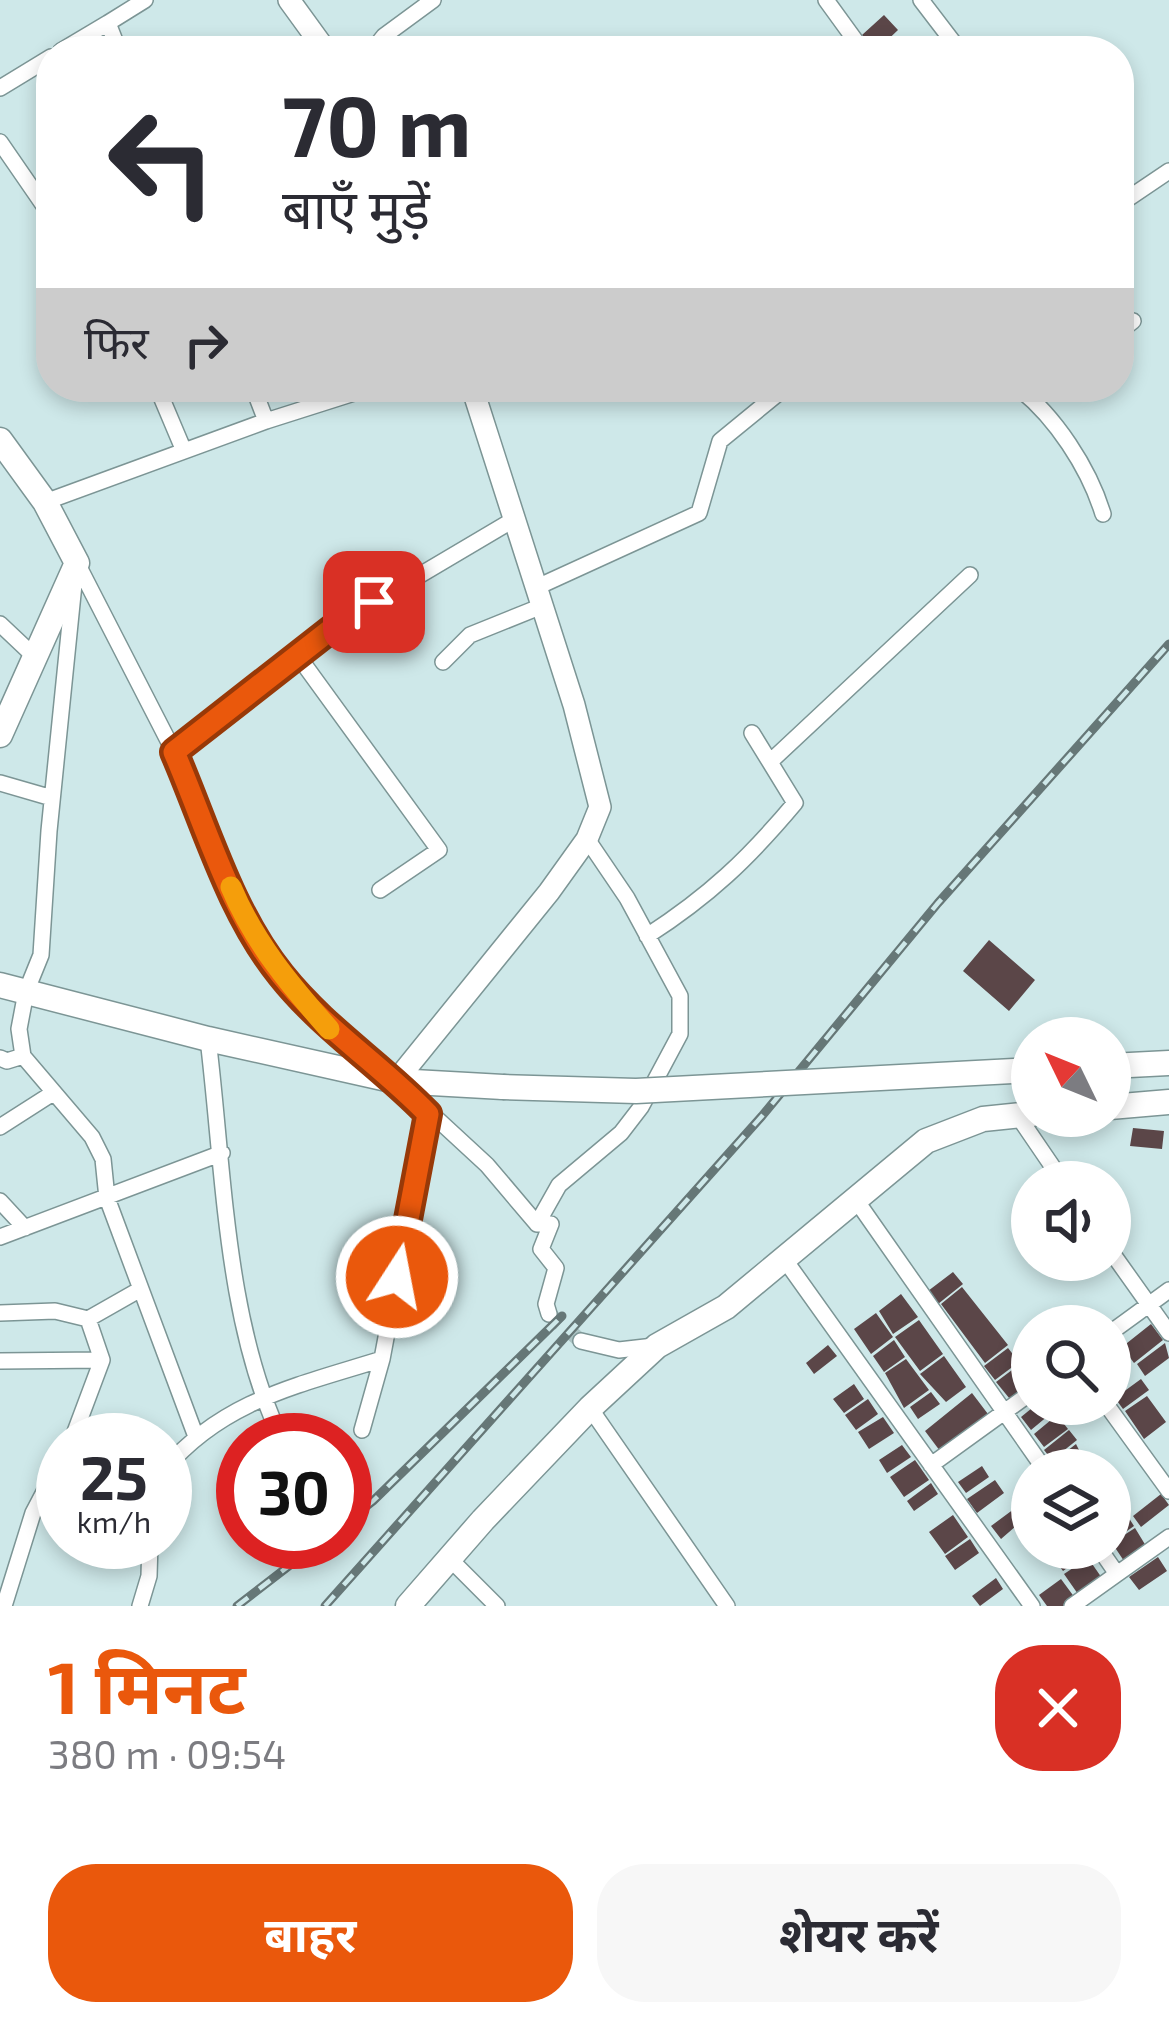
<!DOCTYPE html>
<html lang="hi">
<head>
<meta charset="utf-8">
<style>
  :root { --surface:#fff; --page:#f7f7f7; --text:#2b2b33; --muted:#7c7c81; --accent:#ea580c }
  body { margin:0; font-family:"Exo 2","Noto Sans Devanagari",sans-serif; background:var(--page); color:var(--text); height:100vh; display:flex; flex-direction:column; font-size:45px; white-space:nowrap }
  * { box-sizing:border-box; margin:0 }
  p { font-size:39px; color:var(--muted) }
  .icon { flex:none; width:66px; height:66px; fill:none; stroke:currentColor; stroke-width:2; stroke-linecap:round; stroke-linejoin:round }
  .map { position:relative; height:1606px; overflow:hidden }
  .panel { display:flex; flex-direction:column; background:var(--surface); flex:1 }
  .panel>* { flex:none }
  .top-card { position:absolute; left:36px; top:36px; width:1098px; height:366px; border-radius:48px; box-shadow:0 6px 18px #0003; background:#fff; color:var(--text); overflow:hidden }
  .needle { width:78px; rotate:313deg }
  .buttons { position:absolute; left:1011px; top:1017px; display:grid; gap:24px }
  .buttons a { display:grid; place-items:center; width:120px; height:120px; border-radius:50%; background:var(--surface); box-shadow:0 6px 18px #0003; font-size:60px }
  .speed { position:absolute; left:36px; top:1413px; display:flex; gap:24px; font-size:60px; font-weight:700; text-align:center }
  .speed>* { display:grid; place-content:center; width:156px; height:156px; border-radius:50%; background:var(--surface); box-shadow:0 6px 18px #0003; line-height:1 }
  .speed small { font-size:30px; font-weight:400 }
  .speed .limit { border:18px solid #d22; background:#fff; color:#111 }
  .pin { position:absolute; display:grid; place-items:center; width:102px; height:102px; color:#fff; margin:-51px; border-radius:24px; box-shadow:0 6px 18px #0006 }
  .me { position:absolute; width:132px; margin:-66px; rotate:11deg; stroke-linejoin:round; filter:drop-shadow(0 0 9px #0008) }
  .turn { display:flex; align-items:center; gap:42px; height:252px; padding:0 48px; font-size:54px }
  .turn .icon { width:156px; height:156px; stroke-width:2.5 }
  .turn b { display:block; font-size:84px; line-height:102px }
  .then { display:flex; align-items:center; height:114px; padding:0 48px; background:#0003; gap:24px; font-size:45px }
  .round { display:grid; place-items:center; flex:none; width:126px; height:126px; border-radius:48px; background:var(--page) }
  .headline { display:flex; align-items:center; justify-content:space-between; height:204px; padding:0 48px }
  h1 { font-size:72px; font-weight:700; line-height:90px; color:var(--accent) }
  .primary-button { display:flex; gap:24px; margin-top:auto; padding:24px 48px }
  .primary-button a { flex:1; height:138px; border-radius:48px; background:var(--accent); color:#fff; font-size:48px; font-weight:700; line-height:138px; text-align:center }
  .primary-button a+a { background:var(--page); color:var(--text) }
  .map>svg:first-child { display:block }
  .building { fill:#5b4648 }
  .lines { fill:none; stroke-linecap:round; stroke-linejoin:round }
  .minor-tunnel { stroke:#abc2c2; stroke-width:15; stroke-dasharray:15 8; stroke-linecap:butt }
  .minor-casing { stroke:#7c9595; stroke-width:18 }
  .tertiary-casing { stroke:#7c9595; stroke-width:24 }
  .primary-casing { stroke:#7c9595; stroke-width:27 }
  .minor { stroke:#fff; stroke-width:15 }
  .tertiary { stroke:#fff; stroke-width:21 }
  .primary { stroke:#fff; stroke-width:24 }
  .rail-casing { stroke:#677; stroke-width:9 }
  .rail { stroke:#cee8e9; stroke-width:4.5; stroke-dasharray:14; stroke-linecap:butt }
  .primary-bridge-casing { stroke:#7c9595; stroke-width:27; stroke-linecap:butt }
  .primary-bridge { stroke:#fff; stroke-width:24 }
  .route-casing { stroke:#983908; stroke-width:30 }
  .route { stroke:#ea580c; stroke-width:21 }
  .slow { stroke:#f59e0b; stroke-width:21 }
</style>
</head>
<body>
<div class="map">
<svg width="1169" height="1606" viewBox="0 0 1169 1606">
  <rect width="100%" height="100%" fill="#cee8e9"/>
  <path class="building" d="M884 15 898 30 876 51 862 35Z
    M989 940 1035 980 1009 1011 963 971Z
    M1133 1128 1164 1131 1162 1149 1130 1146Z
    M953 1272 963 1284 938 1304 928 1291Z
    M962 1287 1008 1345 985 1363 941 1304Z
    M901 1294 918 1317 893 1334 879 1311Z
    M876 1313 893 1337 871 1354 854 1329Z
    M919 1320 943 1354 920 1371 895 1337Z
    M1151 1324 1163 1340 1134 1363 1122 1347Z
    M894 1340 905 1357 884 1372 873 1356Z
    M1165 1343 1169 1358 1145 1376 1137 1364Z
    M828 1345 837 1356 814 1374 806 1363Z
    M1008 1348 1019 1362 995 1380 984 1366Z
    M944 1356 966 1387 946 1402 920 1374Z
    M906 1359 929 1390 904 1408 885 1373Z
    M1020 1364 1029 1375 1032 1390 1014 1404 996 1382Z
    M1141 1379 1149 1390 1123 1409 1115 1398Z
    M854 1384 864 1399 844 1413 833 1399Z
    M931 1392 940 1404 918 1419 910 1407Z
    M972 1393 991 1418 943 1455 925 1431Z
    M1147 1396 1166 1422 1144 1439 1125 1411Z
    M868 1399 878 1414 856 1430 845 1415Z
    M1037 1404H1050L1055 1410 1031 1430 1021 1417Z
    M1057 1415 1068 1429 1044 1447 1034 1434Z
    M883 1417 894 1433 869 1449 858 1432Z
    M1069 1430 1077 1440 1052 1460 1044 1450Z
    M1076 1444 1080 1452 1095 1470H1061L1054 1461Z
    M902 1445 911 1457 887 1473 879 1460Z
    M915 1460 929 1480 904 1497 890 1477Z
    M982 1466 989 1477 966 1493 958 1482Z
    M995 1480 1004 1493 977 1513 967 1499Z
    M931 1483 938 1494 914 1511 907 1501Z
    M1029 1486 1032 1512 1001 1539 991 1526 1018 1506 1012 1498Z
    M1110 1493 1121 1515 1125 1512 1134 1526 1110 1543Z
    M1161 1494 1169 1505 1141 1527 1133 1516Z
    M953 1515 968 1537 945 1554 929 1532Z
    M1135 1528 1146 1546 1124 1561 1112 1543Z
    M970 1539 979 1553 955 1570 945 1556Z
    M1046 1548H1079L1084 1556 1063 1571Z
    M1158 1557 1167 1571 1139 1590 1129 1577Z
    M1088 1558 1104 1581 1080 1597 1064 1574Z
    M996 1578 1003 1589 980 1606 972 1596Z
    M1061 1579 1075 1598 1063 1606H1047L1039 1595Z"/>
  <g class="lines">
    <path class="minor-tunnel" d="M549 1314 581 1341"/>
    <defs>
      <path id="minor" d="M826 0 863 51
        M921 0 960 51
        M61 51 108 23
        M119 51 108 23 145 0
        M372 51 384 36 433 0
        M0 88 51 57
        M0 142 51 216
        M1123 202 1169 171
        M1119 332 1133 321
        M157 387 184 451
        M253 387 266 421
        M1017 387C1055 416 1089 468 1103 514
        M45 502 266 421 373 387
        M77 563 174 752 241 911 279 973 330 1030 396 1081 487 1165 537 1224H551L541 1249 556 1268 546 1304 549 1314
        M74 584 49 831 41 955 26 992 19 1029 23 1056 92 1137 103 1159 107 1198 195 1434
        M535 588 699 513 720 441 786 387
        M0 624 35 657
        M298 656 439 850 380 890
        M443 662 470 635 542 606
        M174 752 339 623 513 520
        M771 761 970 575
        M0 783 52 798
        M647 936C709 896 748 859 795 803L752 733
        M208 1039C224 1169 225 1323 282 1440
        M0 1058 7 1061 23 1056
        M1018 1116 1063 1182
        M0 1127 53 1093
        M856 1200 1045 1470
        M0 1201 25 1228
        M537 1224 559 1185 621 1133 641 1107 680 1034V996L627 898 587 839
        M0 1237 222 1153
        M1110 1250 1169 1333
        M785 1260 1032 1606
        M0 1313 55 1311 88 1319
        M1110 1333 1169 1290
        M581 1341 619 1350 654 1346
        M0 1361 102 1360
        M1106 1404 1169 1491
        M590 1408 727 1606
        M362 1430 382 1359
        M72 1440 102 1360 88 1319 139 1290
        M931 1465 1032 1392
        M165 1469C223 1400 300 1385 382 1359L428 1114
        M449 1558 497 1606
        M1117 1574 1169 1537
        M4 1606 33 1513 63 1456
        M140 1606 149 1576 150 1542
        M1072 1606 1117 1574 1099 1548"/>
      <path id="tertiary" d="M289 0 326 51
        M396 1081 549 892 587 839 600 807 574 705 472 387"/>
      <path id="primary" d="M0 440 45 502 77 563 0 735
        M0 985 208 1039 396 1081 503 1087
        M1110 1066 1169 1063
        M1110 1107 1169 1102
        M408 1606 483 1520 590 1408 657 1346 726 1307 926 1141 983 1119 1032 1114"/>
    </defs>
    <use href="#minor" class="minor-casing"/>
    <use href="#tertiary" class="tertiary-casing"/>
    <use href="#primary" class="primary-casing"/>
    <use href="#minor" class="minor"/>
    <use href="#tertiary" class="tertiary"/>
    <use href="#primary" class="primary"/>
    <defs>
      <path id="rail" d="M345 1523 373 1501 562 1316
        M237 1606 320 1542
        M325 1606 762 1116 938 903 1169 644"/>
    </defs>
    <use href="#rail" class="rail-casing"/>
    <use href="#rail" class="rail"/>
    <defs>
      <path id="primary-bridge" d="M503 1087 636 1091 1032 1070"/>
    </defs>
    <use href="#primary-bridge" class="primary-bridge-casing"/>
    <use href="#primary-bridge" class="primary-bridge"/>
  </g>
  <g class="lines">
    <defs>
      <path id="route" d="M374 602 339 623 174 752C206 826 230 912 281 975 324 1029 381 1065 428 1114L397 1277"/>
    </defs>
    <use href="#route" class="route-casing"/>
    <use href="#route" class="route"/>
    <path class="slow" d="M231 887C254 942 290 985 329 1029"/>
  </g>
</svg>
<div class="buttons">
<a><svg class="needle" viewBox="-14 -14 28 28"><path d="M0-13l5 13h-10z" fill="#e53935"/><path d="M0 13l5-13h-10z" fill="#7c7c81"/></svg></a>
<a><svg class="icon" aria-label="sound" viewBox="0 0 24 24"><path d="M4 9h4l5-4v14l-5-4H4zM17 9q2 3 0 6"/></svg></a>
<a><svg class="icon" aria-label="search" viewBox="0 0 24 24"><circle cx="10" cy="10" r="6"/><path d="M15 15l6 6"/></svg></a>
<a><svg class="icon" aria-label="layers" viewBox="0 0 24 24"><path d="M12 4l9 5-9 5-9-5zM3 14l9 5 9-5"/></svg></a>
</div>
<div class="speed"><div>25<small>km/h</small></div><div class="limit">30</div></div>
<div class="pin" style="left:374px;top:602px;background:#d93025"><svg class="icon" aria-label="arrive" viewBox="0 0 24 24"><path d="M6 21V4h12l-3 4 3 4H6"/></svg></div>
<svg class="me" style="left:397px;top:1277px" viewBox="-20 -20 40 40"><circle r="17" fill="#ea580c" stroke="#fff" stroke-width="3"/><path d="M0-11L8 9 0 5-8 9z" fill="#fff"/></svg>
<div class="top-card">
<div class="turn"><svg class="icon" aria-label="left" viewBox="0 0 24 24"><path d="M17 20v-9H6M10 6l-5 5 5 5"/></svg><div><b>70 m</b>बाएँ मुड़ें</div></div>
<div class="then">फिर<svg class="icon" aria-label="right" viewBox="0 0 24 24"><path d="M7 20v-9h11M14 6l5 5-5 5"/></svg></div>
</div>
</div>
<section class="panel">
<div class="headline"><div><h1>1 मिनट</h1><p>380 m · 09:54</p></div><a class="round" style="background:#d93025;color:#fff"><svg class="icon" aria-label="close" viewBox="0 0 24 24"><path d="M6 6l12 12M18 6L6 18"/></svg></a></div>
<div class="primary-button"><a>बाहर</a><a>शेयर करें</a></div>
</section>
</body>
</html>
